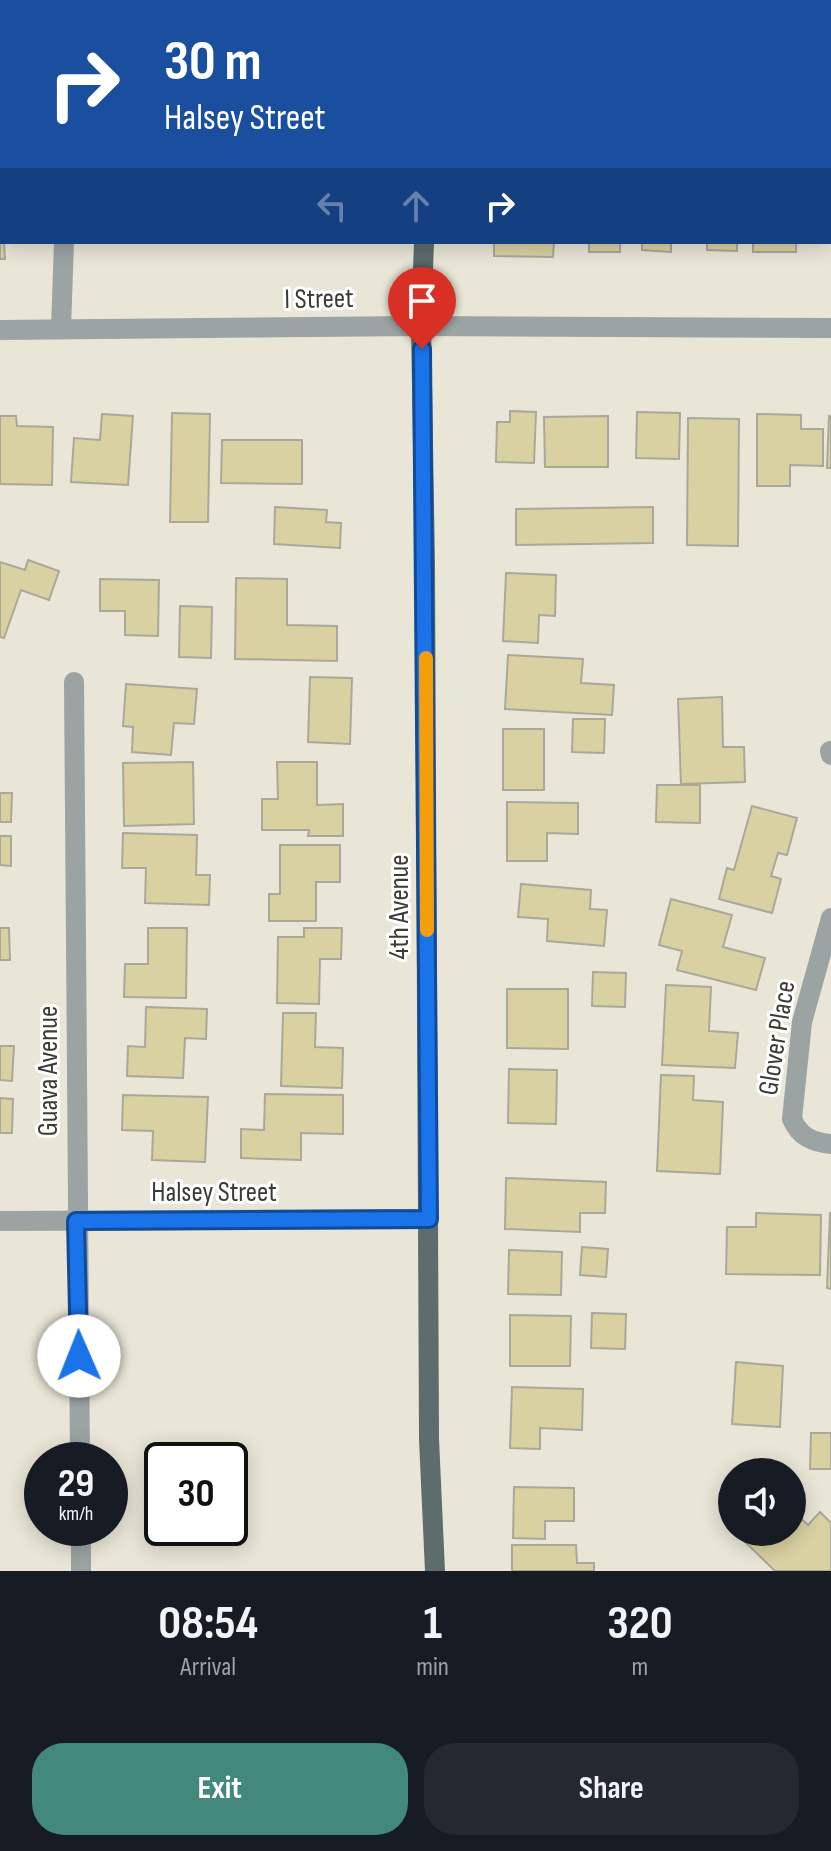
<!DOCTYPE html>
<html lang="en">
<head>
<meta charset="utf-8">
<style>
  :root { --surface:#171b24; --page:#242831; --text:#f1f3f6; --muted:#9ea1a6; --accent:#43887d }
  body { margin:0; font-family:"Sofia Sans Condensed",sans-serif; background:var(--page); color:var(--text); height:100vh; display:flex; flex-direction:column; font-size:30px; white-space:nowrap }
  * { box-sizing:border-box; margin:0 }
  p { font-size:26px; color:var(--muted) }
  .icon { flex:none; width:44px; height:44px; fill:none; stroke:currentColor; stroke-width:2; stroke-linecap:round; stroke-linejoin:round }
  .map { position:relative; height:1571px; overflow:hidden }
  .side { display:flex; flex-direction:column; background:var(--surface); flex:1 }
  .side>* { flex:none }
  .hud { position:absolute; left:0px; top:0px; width:832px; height:244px; box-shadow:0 4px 20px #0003; background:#1a4fa0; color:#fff; overflow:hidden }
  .controls { position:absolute; left:718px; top:1458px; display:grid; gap:16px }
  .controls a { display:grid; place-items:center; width:88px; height:88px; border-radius:50%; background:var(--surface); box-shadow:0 4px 20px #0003; font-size:40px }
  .speed { position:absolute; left:24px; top:1442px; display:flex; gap:16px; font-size:40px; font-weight:700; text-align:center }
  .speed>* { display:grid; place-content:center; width:104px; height:104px; border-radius:50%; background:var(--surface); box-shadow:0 4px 20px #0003; line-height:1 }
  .speed small { font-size:20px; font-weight:400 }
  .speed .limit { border:4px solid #111; border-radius:12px; background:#fff; color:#111 }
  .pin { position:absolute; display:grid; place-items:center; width:68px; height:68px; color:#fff; margin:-82px -34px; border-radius:50% 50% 50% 0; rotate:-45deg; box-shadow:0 0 8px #0007 }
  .pin .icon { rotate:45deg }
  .me { position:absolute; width:88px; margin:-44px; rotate:359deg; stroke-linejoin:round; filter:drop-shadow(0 0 6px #0008) }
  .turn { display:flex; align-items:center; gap:28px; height:168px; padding:0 32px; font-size:36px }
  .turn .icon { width:104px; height:104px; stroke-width:2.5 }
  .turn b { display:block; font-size:56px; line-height:68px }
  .lanes { display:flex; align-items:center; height:76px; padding:0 32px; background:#0003; justify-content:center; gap:40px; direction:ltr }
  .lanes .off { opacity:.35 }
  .eta { display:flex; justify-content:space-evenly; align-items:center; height:136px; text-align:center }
  .eta b { font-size:48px; font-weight:700; line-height:56px }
  .action { display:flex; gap:16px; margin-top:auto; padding:16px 32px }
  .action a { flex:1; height:92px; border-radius:32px; background:var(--accent); color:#fff; font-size:32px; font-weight:700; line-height:92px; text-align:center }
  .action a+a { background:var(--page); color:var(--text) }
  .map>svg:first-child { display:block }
  .building { fill:#dad1a2; stroke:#aaa899; stroke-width:2 }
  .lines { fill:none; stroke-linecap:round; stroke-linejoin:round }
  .minor { stroke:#9ba3a3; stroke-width:20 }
  .major { stroke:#5d6c6c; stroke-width:20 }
  .route-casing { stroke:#114b97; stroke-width:20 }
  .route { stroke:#1a73e8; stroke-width:14 }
  .slow { stroke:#f59e0b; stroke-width:14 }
  .labels { text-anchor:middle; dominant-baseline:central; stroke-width:6; stroke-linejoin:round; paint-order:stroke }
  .street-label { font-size:28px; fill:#3b3a34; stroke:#fff }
</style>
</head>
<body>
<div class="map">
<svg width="831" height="1571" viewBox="0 0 831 1571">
  <rect width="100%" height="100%" fill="#e9e6d7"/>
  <path class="building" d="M682 0H756L755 2H682Z
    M0 213H2L5 259H0Z
    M494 242H554L553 257 494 256Z
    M589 242H620V252H589Z
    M642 242H671V252L642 250Z
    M707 242H737V251L707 250Z
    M753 242H796V252H753Z
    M510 411 536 412 534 463 496 462 497 422H510Z
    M637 412 680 413 679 459 636 458Z
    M172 413 210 414 208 522H170Z
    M102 414 133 416 128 485 71 482 74 438 100 440Z
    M757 414 801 415V429H823V466L790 465V486H757Z
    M0 416H16L17 426 53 427 52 485 0 484Z
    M608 416V467H545L544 417Z
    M829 416 831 417V468H827Z
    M688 418 739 419 738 546 687 545Z
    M222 440H302V484L221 483Z
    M275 507 327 510 326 522 341 523 340 548 274 544Z
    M653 507V543L516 545V509Z
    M28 560 59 571 49 600 21 590 4 638 0 637V562L25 570Z
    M506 573 556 575 555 616 539 615 538 643 503 641Z
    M236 578 287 579V625L337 626V661L235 659Z
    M100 579 159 580 158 636 125 635V611H100Z
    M180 606 212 607 211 658 179 657Z
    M508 655 583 659 581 683 614 685 612 715 505 709Z
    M310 677 352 678 350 744 308 742Z
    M126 684 197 689 194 724 174 723 171 755 132 752 133 727 123 726Z
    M722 697 723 747H744L745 782 681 784 678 699Z
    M573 719H605L604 753 572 752Z
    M503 729H544V790H503Z
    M193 762 194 824 124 826 123 763Z
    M277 762H317V805L343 804V836H308L309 830H262V799H278Z
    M657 785H700V823L656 822Z
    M0 793H12L11 822H0Z
    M507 802 578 803V834L547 833V861H507Z
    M752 806 797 818 787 855 778 853 771 876 781 879 772 913 719 899 727 868 734 870Z
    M123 833 197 835 196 875H210L209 905 145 903 146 868H122Z
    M0 836H11V866L0 865Z
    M280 845H340V882H316V921H269V894H280Z
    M521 884 591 890 590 909 607 910 604 946 547 941 548 919 518 917Z
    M671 899 732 915 723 947 765 958 756 990 677 970 682 951 659 945Z
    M0 928H9L10 960H0Z
    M148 928H187L186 998 124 997 125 964H148Z
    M304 928H342L341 959H320L319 1004 277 1003 278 937H304Z
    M593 972 626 973 625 1007 592 1006Z
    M666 985 711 987 709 1031 738 1033 735 1068 662 1065Z
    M507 989H568V1049L507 1048Z
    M146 1007 207 1009 206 1039 185 1038 183 1078 127 1076 128 1046 145 1047Z
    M283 1013H316L315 1047 343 1048 342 1088 281 1086Z
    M0 1046H14L12 1081 0 1080Z
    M509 1069 557 1070 556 1124 508 1123Z
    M661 1075 694 1076 693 1100 723 1102 720 1174 657 1171Z
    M265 1094 343 1095V1134L301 1133V1160L241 1158V1129L264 1130Z
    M123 1095 208 1097 205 1162 152 1160 153 1131 122 1130Z
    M0 1098 13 1099 12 1133H0Z
    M506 1178 606 1182 605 1213H580V1232L505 1229Z
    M756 1213 821 1215 820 1275 726 1274 727 1227H756Z
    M830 1213H831V1289L827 1288Z
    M582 1247 608 1249 606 1277 580 1275Z
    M509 1250 562 1252 561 1295 508 1294Z
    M592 1313 626 1314 625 1349 591 1348Z
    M510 1315 571 1316 570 1366H510Z
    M736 1362 783 1366 780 1427 732 1424Z
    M512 1387 583 1389 582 1430 540 1428V1449L510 1448Z
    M811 1433H831V1469H810Z
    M514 1487 574 1488V1521H545V1539L513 1538Z
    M792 1510 808 1525 820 1512 831 1523V1571H775L735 1532H792Z
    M512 1545H576L577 1563H594V1571H512Z"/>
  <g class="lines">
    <path class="minor" d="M63 2V0
      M61 329 64 242
      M0 330 421 326 831 328
      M74 682 80 1460
      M830 751 831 755
      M831 918 802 1022 792 1119C800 1137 812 1142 831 1144
      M0 1221 429 1219
      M81 1528V1571"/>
    <path class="major" d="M424 2V0
      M424 242 421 326 425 563 429 1439 435 1571"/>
  </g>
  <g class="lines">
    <defs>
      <path id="route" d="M79 1356 76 1221 429 1219 422 349"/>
    </defs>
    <use href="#route" class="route-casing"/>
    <use href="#route" class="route"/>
    <path class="slow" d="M426 658 427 930"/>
  </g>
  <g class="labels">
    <g class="street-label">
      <text transform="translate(319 299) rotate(-1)">I Street</text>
      <text transform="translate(399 907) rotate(-90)">4th Avenue</text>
      <text transform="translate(777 1038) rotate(-81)">Glover Place</text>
      <text transform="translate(48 1071) rotate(-90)">Guava Avenue</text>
      <text x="214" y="1192">Halsey Street</text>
    </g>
  </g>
</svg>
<div class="controls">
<a><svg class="icon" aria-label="sound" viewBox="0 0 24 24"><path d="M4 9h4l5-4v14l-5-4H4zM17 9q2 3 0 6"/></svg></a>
</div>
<div class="speed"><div>29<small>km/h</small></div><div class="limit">30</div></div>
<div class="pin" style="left:422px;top:349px;background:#d93025"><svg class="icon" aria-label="arrive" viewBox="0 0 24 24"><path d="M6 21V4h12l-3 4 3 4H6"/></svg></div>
<svg class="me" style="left:79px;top:1356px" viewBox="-20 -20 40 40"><circle r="19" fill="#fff"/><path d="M0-13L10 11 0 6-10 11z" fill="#1a73e8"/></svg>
<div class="hud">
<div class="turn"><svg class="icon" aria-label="right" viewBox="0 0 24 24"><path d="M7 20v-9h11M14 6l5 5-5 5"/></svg><div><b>30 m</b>Halsey Street</div></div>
<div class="lanes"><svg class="icon off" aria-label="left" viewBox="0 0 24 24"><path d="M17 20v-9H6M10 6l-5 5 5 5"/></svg><svg class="icon off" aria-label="ahead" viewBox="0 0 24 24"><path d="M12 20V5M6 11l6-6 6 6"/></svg><svg class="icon" aria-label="right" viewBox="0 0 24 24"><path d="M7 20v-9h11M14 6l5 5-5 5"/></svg></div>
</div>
</div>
<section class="side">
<div class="eta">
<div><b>08:54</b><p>Arrival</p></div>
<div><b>1</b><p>min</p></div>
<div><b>320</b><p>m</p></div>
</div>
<div class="action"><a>Exit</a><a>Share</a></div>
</section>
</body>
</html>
